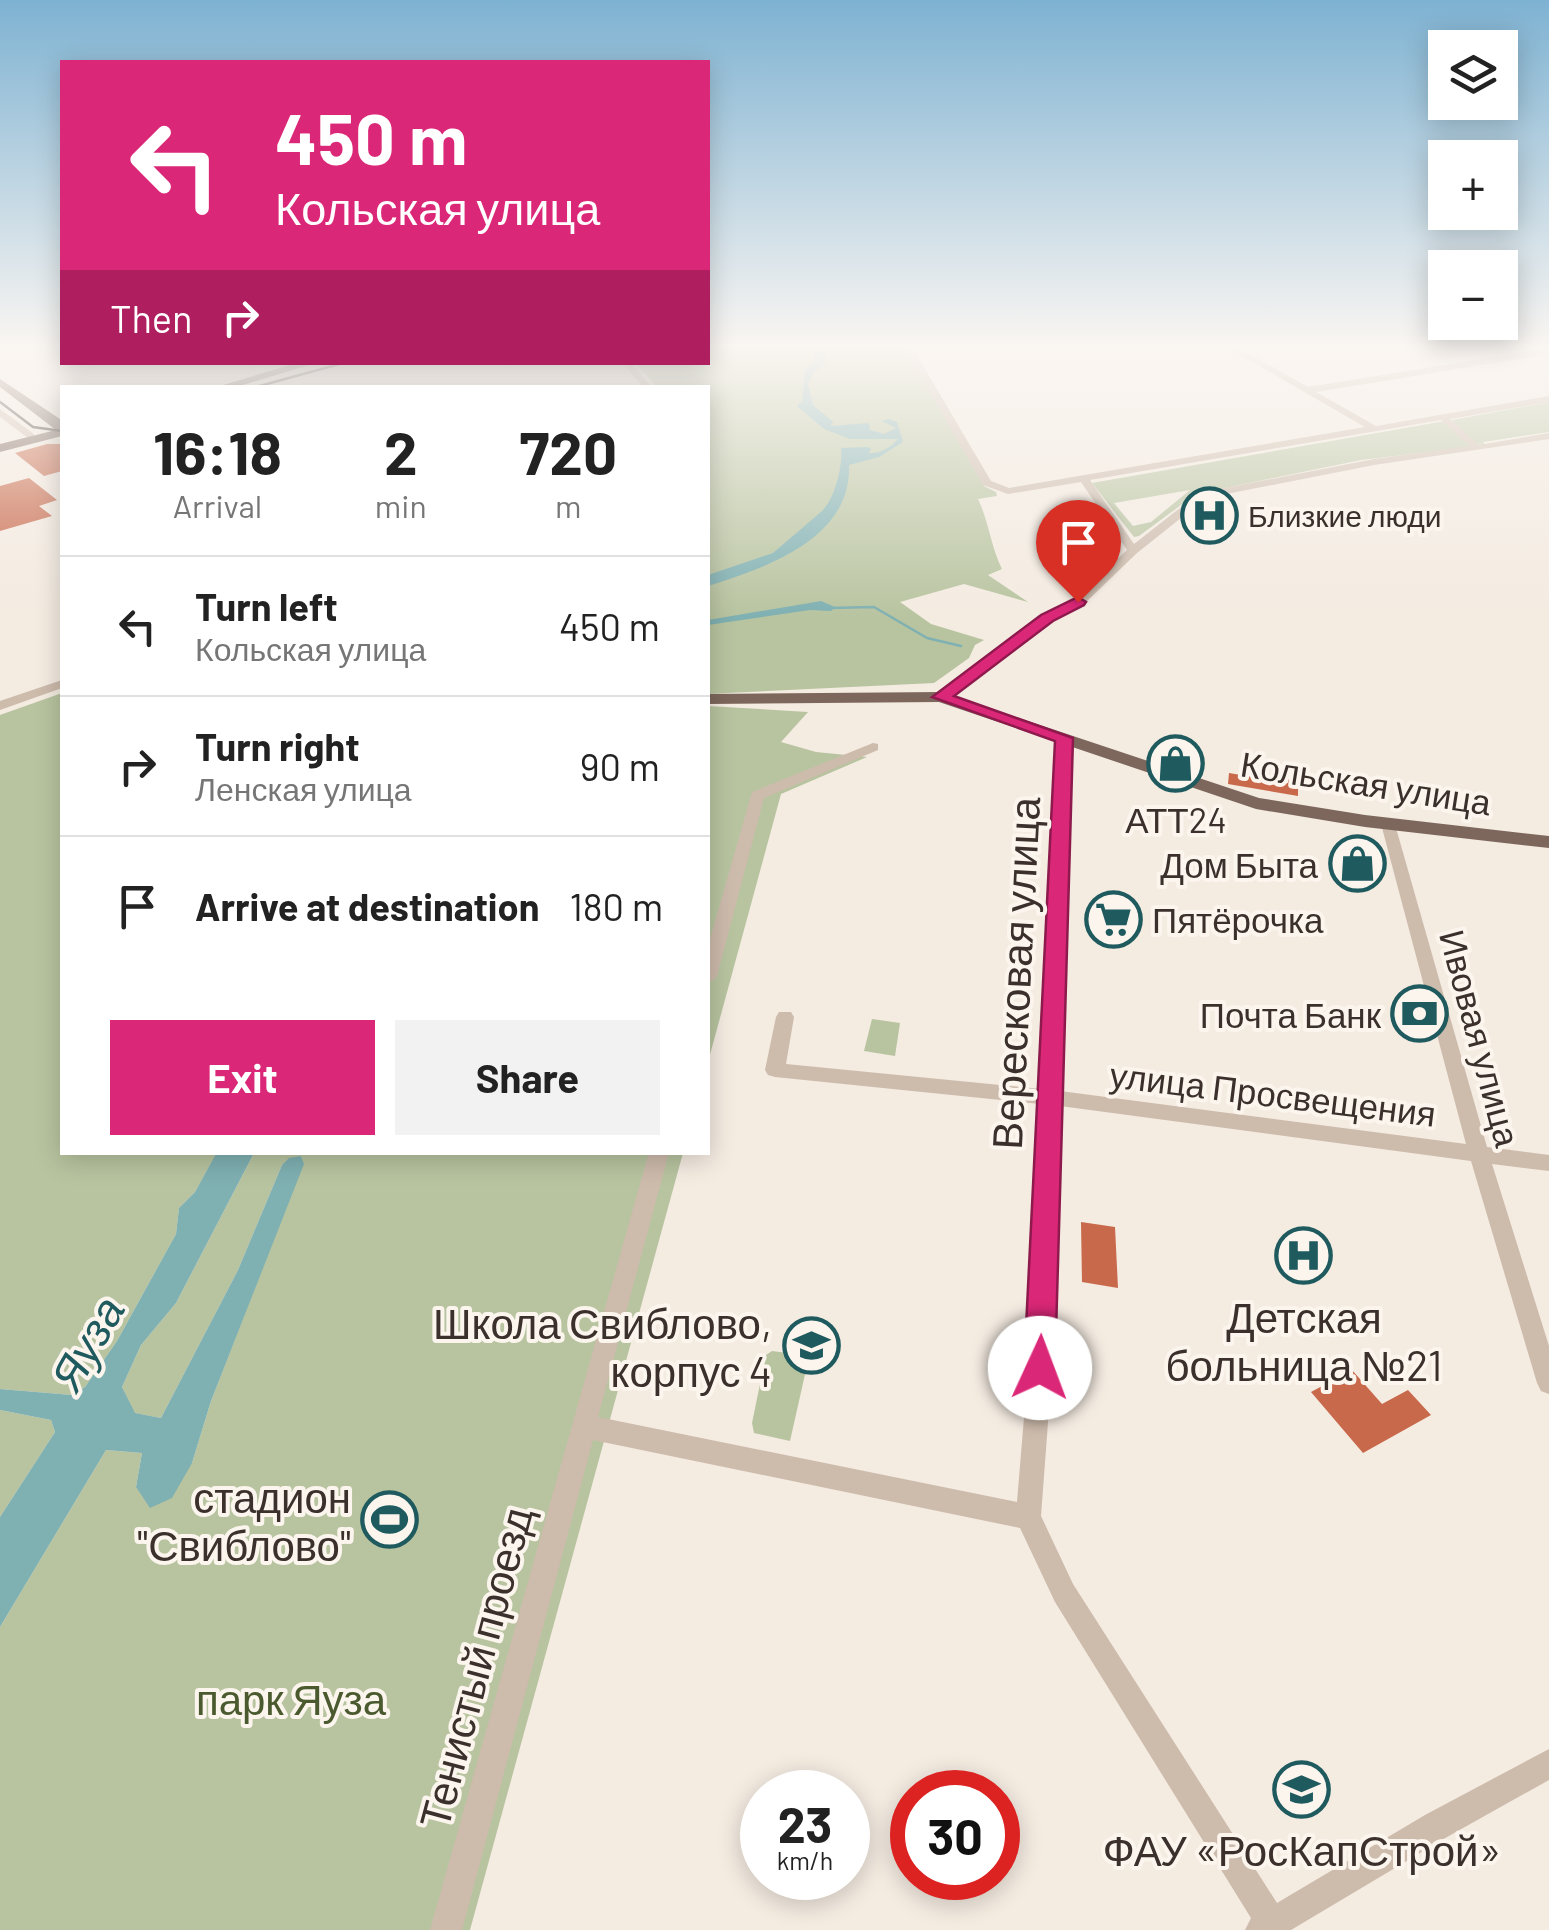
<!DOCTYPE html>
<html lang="en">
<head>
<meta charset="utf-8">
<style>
  :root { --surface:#fff; --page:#f2f2f2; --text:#222; --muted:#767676; --line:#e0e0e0; --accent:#db2777 }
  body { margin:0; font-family:Barlow,sans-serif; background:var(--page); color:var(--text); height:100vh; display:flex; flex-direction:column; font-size:38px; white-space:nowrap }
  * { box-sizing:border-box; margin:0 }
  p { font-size:32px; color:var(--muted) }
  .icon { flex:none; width:55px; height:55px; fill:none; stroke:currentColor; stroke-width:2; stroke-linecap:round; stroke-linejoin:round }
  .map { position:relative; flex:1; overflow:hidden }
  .side { position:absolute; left:60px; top:385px; width:650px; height:770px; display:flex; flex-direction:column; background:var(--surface); border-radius:0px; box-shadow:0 5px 25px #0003 }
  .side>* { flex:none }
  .top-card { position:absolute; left:60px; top:60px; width:650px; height:305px; border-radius:0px; box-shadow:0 5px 25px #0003; background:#db2777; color:#fff; overflow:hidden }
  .tools { position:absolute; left:1428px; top:30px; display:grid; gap:20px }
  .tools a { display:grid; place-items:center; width:90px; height:90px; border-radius:0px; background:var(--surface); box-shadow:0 5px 25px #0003; font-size:50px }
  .speed { position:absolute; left:740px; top:1770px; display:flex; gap:20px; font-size:50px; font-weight:700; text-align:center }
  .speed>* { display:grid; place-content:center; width:130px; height:130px; border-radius:50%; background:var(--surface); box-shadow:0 5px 25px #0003; line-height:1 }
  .speed small { font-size:25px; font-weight:400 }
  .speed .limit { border:15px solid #d22; background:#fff; color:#111 }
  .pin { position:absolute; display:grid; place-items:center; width:85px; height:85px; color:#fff; margin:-102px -42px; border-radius:50% 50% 50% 0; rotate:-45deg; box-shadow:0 0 10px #0007 }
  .pin .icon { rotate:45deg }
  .me { position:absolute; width:110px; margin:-55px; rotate:2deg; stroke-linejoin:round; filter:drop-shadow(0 0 8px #0008) }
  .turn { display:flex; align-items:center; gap:35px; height:210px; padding:0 50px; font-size:45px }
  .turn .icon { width:130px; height:130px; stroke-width:2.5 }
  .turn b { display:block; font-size:70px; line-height:85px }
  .then { display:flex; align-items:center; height:95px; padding:0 50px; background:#0003; gap:20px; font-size:38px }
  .eta { display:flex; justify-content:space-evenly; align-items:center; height:170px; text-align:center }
  .eta b { font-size:60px; font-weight:700; line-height:70px }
  .action { display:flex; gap:20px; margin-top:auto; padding:20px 50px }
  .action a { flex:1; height:115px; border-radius:0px; background:var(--accent); color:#fff; font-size:40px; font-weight:700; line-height:115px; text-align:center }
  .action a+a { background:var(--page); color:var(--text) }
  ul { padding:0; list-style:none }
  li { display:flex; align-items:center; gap:30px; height:140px; padding:0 50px; border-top:2px solid var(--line) }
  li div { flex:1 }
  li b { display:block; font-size:38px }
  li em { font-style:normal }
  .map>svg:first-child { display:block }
  .green { fill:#b8c4a0; fill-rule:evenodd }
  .water { fill:#7fb0b2 }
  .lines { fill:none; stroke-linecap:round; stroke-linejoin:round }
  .stream { stroke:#7fb0b2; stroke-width:2.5 }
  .building { fill:#c8694b }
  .minor { fill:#cdbbac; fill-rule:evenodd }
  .major { fill:#7d675c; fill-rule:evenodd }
  .tram { stroke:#3b302b; stroke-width:2.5 }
  .route { fill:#db2777; stroke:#8e194d; stroke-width:2.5 }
  .labels { text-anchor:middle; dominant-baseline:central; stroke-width:8; stroke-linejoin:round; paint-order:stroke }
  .far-poi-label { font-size:30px; fill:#3b302b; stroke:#fbf5ee; text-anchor:start }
  .street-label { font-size:35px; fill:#3b302b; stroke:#fbf5ee }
  .poi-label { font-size:35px; fill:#3b302b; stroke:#fbf5ee; text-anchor:end }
  .near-street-label { font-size:42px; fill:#3b302b; stroke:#fbf5ee }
  .near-poi-label { font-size:42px; fill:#3b302b; stroke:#fbf5ee }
  .near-park-label { font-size:42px; fill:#4a5a2e; stroke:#fbf5ee }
  .near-water-label { font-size:45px; font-style:italic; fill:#1f5a5e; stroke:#fbf5ee }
</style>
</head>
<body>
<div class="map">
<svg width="1549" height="1930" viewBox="0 0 1549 1930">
  <rect width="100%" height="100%" fill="#f4ebe1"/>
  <path class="green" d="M708 347H905L984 486 996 492 997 496 978 499C989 522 991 547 1002 569L988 575 1028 602 964 584 900 602 931 624 984 640 975 645 969 658 934 683 708 694V388L657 387 635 363 708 362Z
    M1549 402V432L1483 442 1485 445 1474 444 1452 420Z
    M1445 421 1470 447 1361 460 1196 494 1139 536 1134 537 1092 483ZM1190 490 1151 522 1133 526 1114 503Z
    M62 693V1152L217 1153 195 1192 179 1208 176 1234 117 1341 85 1387 72 1395 0 1389V715Z
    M708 706 808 712 781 742 816 752 867 757 781 794 708 1062Z
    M872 1019 900 1023 895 1056 864 1051Z
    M254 1153H683L470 1930H0V1627L106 1450 142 1453 136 1487 192 1463 211 1401 303 1164 301 1156 282 1165 238 1270 161 1418 134 1413 122 1387 141 1345 176 1303Z
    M772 1351 804 1355 808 1361 790 1441 754 1433 752 1423 766 1355Z
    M0 1410 51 1420 55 1432 0 1517Z"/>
  <path class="water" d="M816 347H826V363L813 373 808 384 813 405 833 422 831 426 869 423 870 430 884 434 896 428 882 421 889 419 897 422 903 442 879 457 849 465C852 539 765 568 708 586V575L773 553 822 511C835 498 843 466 841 448L867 447 871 448 869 453C880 454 892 447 898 439H850L824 429 797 406 802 401 805 370 812 365Z
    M821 601 835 607 831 611 810 610 708 625V620Z
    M217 1152 254 1153 176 1303 141 1345 122 1387 135 1413 161 1418 238 1270 282 1165 289 1158 301 1156 304 1164 211 1401 192 1463 172 1498 150 1508 136 1487 142 1453 106 1450 0 1627V1517L55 1432 51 1420 0 1410V1389L72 1395 85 1387 117 1341 176 1234 179 1208 195 1192Z"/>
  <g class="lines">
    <path class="stream" d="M830 608 874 607 927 638 961 646"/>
  </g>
  <path class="building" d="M47 444H62V471L44 476 15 453Z
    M29 478 57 500 39 506 52 516 0 531V486Z
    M1288 770 1298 771V796L1228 784 1229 773 1288 783Z
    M1081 1222 1115 1227 1118 1288 1082 1282Z
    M1352 1370 1382 1404 1408 1390 1431 1415 1363 1453 1311 1392Z"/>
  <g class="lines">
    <path class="minor" d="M904 347H912L991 481 1009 488 1365 427 1226 347H1237L1308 387 1549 348V354L1316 392 1376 426 1549 396V402L1450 419 1479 445 1549 433V439L1374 465 1206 498 1137 553 1083 605 1051 621 941 701 936 700V694L1043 615 1075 599 1127 550 1081 482 1008 494 983 485ZM1441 420 1469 446 1374 459 1199 493 1134 544 1090 480Z
      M621 362H630L653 388H644Z
      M0 409 34 434V438H28L0 417Z
      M62 680V688L0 710V701Z
      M1064 734 1071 738 1060 1091 1466 1144 1381 824 1389 819 1394 821 1487 1147 1549 1155V1171L1492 1164 1549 1346V1394L1541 1391 1537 1383 1471 1161 1060 1106 1052 1369 1041 1516 1073 1584 1277 1903 1425 1815 1549 1749V1780L1447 1837 1291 1930H1245L1251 1918 1055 1602 1020 1528 593 1440 462 1930H430L649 1152H669L598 1417 1017 1502 1028 1369 1040 1104 775 1077 768 1075 765 1070 776 1017 779 1012H791L794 1017 786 1064 1041 1089 1057 738Z
      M873 743 878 744V750L764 798 717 976 714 980 708 982V946L752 792Z"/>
    <path class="major" d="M300 362H319L233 388H213Z
      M0 379 60 419 62 436 0 452V444L56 430 0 387Z
      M941 692 1259 798 1365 815 1549 836V848L1365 827 1256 809 939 702 708 704V694Z"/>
    <path class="tram" d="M252 388 347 362
      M0 402 33 427 62 431"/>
  </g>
  <linearGradient id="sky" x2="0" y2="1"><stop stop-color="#7eb2d2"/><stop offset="0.56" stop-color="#faf6f2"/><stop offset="1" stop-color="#faf6f2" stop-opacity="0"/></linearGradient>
  <rect width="1549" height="618" fill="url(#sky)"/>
  <path class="route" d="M1078 597 1086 602 1084 605 1053 621 954 696 1073 738 1055 1368 1051 1379 1040 1383 1029 1379 1024 1368 1055 741 932 697 1041 615Z"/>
  <defs>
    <symbol id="hospital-ring" viewBox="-11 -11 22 22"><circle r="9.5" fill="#fbf5ee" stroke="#1f5a5e" stroke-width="1.5"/><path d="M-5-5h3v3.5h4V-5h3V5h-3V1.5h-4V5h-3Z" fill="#1f5a5e"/></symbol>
    <symbol id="shop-ring" viewBox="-11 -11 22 22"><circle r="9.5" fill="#fbf5ee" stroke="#1f5a5e" stroke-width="1.5"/><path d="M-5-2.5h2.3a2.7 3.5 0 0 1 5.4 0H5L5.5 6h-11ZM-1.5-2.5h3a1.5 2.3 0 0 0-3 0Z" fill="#1f5a5e"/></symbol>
    <symbol id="supermarket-ring" viewBox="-11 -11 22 22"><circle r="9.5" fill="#fbf5ee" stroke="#1f5a5e" stroke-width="1.5"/><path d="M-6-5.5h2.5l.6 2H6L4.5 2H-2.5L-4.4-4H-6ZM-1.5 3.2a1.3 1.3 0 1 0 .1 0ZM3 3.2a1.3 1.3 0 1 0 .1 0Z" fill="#1f5a5e"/></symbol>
    <symbol id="bank-ring" viewBox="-11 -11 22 22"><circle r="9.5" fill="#fbf5ee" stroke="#1f5a5e" stroke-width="1.5"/><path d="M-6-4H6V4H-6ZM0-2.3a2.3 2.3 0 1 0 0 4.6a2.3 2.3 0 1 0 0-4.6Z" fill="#1f5a5e"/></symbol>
    <symbol id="school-ring" viewBox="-11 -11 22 22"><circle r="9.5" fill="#fbf5ee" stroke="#1f5a5e" stroke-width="1.5"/><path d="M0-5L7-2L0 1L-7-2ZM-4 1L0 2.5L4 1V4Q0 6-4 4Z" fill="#1f5a5e"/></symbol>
    <symbol id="stadium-ring" viewBox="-11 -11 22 22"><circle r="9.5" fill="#fbf5ee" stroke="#1f5a5e" stroke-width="1.5"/><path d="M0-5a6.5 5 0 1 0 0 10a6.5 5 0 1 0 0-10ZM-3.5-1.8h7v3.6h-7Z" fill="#1f5a5e"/></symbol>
    <symbol id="university-ring" viewBox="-11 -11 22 22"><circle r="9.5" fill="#fbf5ee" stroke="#1f5a5e" stroke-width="1.5"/><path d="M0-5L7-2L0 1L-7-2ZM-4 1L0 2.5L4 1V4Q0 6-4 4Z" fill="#1f5a5e"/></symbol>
  </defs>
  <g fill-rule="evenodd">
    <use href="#hospital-ring" x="1178" y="484" width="63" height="63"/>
    <use href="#shop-ring" x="1144" y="732" width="63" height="63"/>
    <use href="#shop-ring" x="1326" y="832" width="63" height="63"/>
    <use href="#supermarket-ring" x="1082" y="888" width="63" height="63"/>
    <use href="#bank-ring" x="1388" y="982" width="63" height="63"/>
    <use href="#hospital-ring" x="1272" y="1224" width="63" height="63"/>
    <use href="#school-ring" x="780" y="1314" width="63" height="63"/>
    <use href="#stadium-ring" x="358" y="1488" width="63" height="63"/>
    <use href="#university-ring" x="1270" y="1758" width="63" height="63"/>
  </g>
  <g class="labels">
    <g class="far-poi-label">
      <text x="1248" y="515">Близкие люди</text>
    </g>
    <g class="street-label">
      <text transform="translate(1366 782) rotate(9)">Кольская улица</text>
      <text transform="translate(1481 1038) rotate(75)">Ивовая улица</text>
      <text transform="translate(1273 1093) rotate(7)">улица Просвещения</text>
    </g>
    <g class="poi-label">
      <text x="1176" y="819" text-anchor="middle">АТТ24</text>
      <text x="1318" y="864">Дом Быта</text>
      <text x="1152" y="919" text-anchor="start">Пятёрочка</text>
      <text x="1381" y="1014">Почта Банк</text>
    </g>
    <g class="near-street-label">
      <text transform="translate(1014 973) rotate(-87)">Вересковая улица</text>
      <text transform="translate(474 1667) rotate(-75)">Тенистый проезд</text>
    </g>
    <g class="near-poi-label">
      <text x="1304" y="1316">Детская<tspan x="1304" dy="48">больница №21</tspan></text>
      <text x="772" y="1322" text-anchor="end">Школа Свиблово,<tspan x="772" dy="48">корпус 4</tspan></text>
      <text x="351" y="1496" text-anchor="end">стадион<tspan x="351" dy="48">"Свиблово"</tspan></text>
      <text x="1302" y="1849">ФАУ «РосКапСтрой»</text>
    </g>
    <g class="near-park-label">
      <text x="291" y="1698">парк Яуза</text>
    </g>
    <g class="near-water-label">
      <text transform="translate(86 1342) rotate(-60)">Яуза</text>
    </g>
  </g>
</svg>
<div class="tools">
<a><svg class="icon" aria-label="layers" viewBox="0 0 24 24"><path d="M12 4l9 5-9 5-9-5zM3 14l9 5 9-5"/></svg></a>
<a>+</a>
<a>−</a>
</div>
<div class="speed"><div>23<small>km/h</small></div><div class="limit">30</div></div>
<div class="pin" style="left:1078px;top:602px;background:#d93025"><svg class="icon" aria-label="arrive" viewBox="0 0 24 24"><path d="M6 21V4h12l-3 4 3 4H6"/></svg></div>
<svg class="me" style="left:1040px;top:1368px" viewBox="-20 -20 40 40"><circle r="19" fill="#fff"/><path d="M0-13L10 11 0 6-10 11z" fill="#db2777"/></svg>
<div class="top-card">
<div class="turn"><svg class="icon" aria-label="left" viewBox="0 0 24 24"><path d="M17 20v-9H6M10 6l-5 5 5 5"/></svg><div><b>450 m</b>Кольская улица</div></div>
<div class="then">Then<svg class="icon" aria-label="right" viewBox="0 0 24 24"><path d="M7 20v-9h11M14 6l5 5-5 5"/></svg></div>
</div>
<section class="side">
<div class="eta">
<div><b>16:18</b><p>Arrival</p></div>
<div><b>2</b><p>min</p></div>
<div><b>720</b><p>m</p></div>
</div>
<ul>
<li><svg class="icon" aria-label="left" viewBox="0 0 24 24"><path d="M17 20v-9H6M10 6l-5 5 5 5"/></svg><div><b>Turn left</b><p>Кольская улица</p></div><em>450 m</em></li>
<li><svg class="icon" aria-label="right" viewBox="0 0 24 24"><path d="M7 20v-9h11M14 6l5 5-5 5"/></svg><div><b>Turn right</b><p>Ленская улица</p></div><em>90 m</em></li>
<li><svg class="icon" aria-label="arrive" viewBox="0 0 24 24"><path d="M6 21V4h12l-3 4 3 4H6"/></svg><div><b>Arrive at destination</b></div><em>180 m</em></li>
</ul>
<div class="action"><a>Exit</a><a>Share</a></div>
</section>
</div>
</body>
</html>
